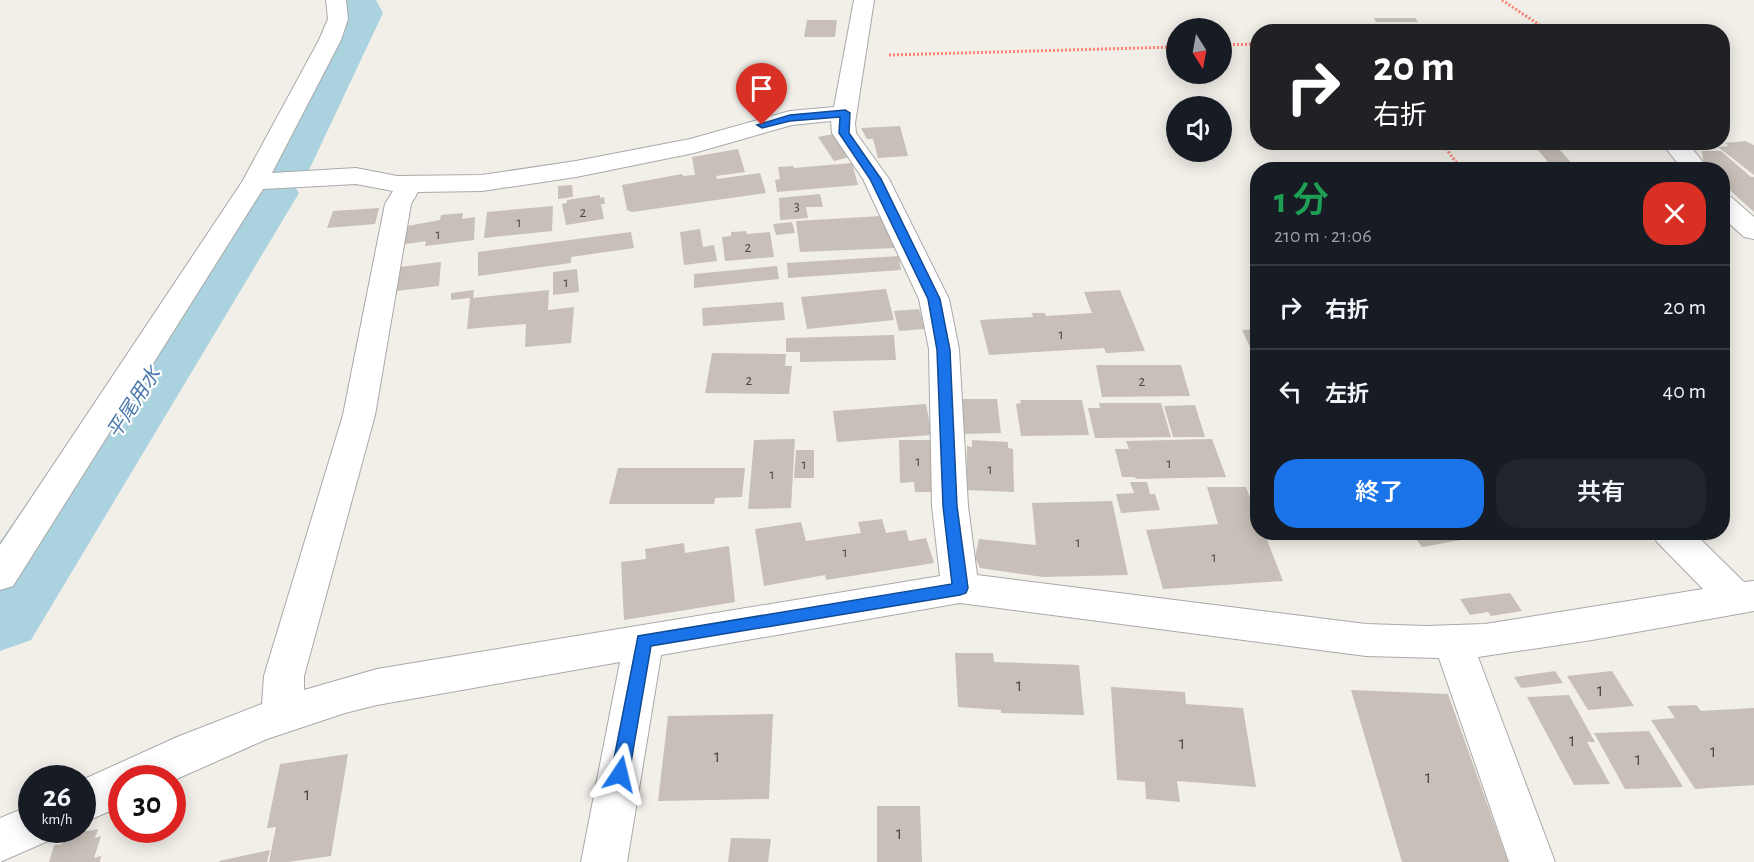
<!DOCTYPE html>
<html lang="ja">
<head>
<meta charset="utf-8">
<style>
  :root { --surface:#171b24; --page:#20242c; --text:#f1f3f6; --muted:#9ea1a6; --line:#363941; --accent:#1a73e8 }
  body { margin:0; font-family:"Alegreya Sans","Noto Sans JP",sans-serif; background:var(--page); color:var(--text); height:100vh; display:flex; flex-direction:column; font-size:22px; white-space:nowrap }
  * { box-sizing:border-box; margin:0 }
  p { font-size:20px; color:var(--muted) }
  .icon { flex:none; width:33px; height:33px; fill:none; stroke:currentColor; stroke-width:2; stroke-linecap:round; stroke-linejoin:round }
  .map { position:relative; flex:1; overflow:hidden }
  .panel { position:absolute; left:1250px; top:162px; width:480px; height:378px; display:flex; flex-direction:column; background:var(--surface); border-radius:24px; box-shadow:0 3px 15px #0003 }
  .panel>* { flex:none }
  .hud { position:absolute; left:1250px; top:24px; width:480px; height:126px; border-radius:24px; box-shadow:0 3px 15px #0003; background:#202124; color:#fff; overflow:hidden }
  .needle { width:39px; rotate:169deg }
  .tools { position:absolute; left:1166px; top:18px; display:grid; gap:12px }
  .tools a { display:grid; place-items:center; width:66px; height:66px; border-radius:50%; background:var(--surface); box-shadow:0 3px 15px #0003; font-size:30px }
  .speed { position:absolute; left:18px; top:765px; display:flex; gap:12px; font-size:30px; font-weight:700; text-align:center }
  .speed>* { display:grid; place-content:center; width:78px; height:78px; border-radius:50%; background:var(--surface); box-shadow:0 3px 15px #0003; line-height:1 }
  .speed small { font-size:15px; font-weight:400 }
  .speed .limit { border:9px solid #d22; background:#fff; color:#111 }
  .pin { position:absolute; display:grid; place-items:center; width:51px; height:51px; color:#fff; margin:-62px -26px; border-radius:50% 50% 50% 0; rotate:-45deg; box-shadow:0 0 6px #0007 }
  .pin .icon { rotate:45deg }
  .me { position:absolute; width:66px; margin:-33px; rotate:10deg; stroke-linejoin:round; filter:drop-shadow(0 0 4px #0008) }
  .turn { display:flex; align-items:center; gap:21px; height:126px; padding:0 24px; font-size:27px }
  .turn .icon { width:78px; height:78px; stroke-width:2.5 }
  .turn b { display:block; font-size:42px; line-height:51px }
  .round { display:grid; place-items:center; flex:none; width:63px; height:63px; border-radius:24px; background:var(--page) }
  .summary { display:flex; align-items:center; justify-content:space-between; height:102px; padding:0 24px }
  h1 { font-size:36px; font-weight:600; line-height:45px; color:#1e9e55 }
  .button { display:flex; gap:12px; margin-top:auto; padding:12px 24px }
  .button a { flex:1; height:69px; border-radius:24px; background:var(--accent); color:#fff; font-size:24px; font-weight:600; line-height:69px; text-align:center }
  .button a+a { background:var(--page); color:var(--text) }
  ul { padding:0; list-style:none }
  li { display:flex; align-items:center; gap:18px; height:84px; padding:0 24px; border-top:2px solid var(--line) }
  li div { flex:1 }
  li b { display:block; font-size:22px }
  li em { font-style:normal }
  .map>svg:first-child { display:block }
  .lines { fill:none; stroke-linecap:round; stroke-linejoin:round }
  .river { fill:#aad3df; fill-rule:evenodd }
  .building { fill:#c7bfb8 }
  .street-casing { stroke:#a9a9a9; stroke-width:2 }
  .path { stroke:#fa8072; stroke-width:3; stroke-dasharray:2 2; stroke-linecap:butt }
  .street { fill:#fff; fill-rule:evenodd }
  .route { fill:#1a73e8; stroke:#114b97; stroke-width:1.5 }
  .labels { text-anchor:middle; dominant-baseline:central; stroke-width:4.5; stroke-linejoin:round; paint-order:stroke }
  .far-number-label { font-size:14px; fill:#4b4948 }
  .number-label { font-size:15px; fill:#4b4948 }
  .near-number-label { font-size:18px; fill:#4b4948 }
  .water-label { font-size:20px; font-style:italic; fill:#4a7aab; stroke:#fff }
</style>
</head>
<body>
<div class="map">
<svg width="1754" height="862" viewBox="0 0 1754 862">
  <rect width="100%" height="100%" fill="#f2efe9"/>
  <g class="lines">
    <path class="river" d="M330 0H376L383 13 309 170 301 182 293 184 299 193 31 640 0 651V542L248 180 256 178 251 170 335 13Z"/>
  </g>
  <path class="building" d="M1374 18H1415L1418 22H1376Z
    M807 20H837L835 37H804Z
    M900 126 908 156 878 158 873 139H867L861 128Z
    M833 134 849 157 834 161 818 137Z
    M1745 141 1754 145V175L1718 147 1729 146 1725 143Z
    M1558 148 1578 170H1555L1537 149Z
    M738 149 745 172 716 176 717 179 760 173 766 193 632 212 627 210 622 185 682 174 683 176 695 175 692 157Z
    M1702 151H1721L1751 177H1754V212L1722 183V170H1708L1704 166Z
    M852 163 858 185 777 192 775 180 780 179 778 167 793 166 794 168Z
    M572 185 573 197 558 199V186Z
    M820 194 823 207H806L808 218 780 220 779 198Z
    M600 195V198L604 197 605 204H601L604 219 566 225 562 204 567 203V200Z
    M553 206 552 231 484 238 487 212Z
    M379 208 375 224 327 228 333 211Z
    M463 213 462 219 475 217 474 240 425 246 426 241 400 245 402 227 440 220 441 215Z
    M882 216 895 248 800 252 796 221Z
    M792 222 795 233 776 235 773 224Z
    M700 229 703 247 714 245 717 261 684 265 680 232Z
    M746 231 747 234 770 232 774 257 725 261 722 237 731 236V232Z
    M631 232 634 248 571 257V263L478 276V252Z
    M899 256 901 270 788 278 787 263Z
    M441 262 439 286 396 291 399 267Z
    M777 266 779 279 694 288V274Z
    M577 269 579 292 553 295V272Z
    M886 289 894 320 807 329 801 297Z
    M474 290 473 298 549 290 548 310 574 307 571 343 525 347 526 324 467 329 470 298 451 300V293Z
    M1120 290 1145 351 1106 353 1104 348 989 355 980 320 1033 317 1032 313H1045L1046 316 1092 313 1084 292Z
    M783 302 785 320 703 326 702 308Z
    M919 309 925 329 899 331 894 311Z
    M1257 329V348L1251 349 1242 330Z
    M894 335 896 360 800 362V352H786V338Z
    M712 353 786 354 785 366H792L789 394 705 393Z
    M1096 365H1181L1190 396 1102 397Z
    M960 399H997L1001 433 962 434Z
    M1020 400H1082L1089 435 1021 436 1016 404 1021 403Z
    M1099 403H1161L1171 437 1095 438 1088 408H1100Z
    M926 404 932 435 837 442 833 411Z
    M1195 405 1205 437H1173L1164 406Z
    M795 439 791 508 748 509 754 440Z
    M1212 439 1226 477 1136 479 1135 477H1122L1115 449H1129L1126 441Z
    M899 440H935L938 492H915L914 482 900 483Z
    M972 440 1008 442V448L1013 449 1014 492 966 490 967 446 972 447Z
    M796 450H814V478H794Z
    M618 468H745L742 497 715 498 714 504H609Z
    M1130 482H1147L1150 494H1155L1160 510 1121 513 1116 494 1134 493Z
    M1207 487H1246L1257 516V532H1264L1283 581 1163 589 1146 530 1218 524Z
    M1112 501 1128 575 1043 577 980 568 975 557 979 539 1036 545 1032 503Z
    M882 519 886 533 906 530 909 541 926 538 934 563 826 580 825 575 764 586 755 529 801 522 806 541 861 533 858 522Z
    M1411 532H1456L1461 540 1422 547Z
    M684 543 685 553 729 546 735 602 624 620 621 562 646 559 645 549Z
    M1510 593 1522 611 1491 616 1488 612 1470 615 1460 599Z
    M955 653H993L994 662 1079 665 1084 715 1001 713V710L958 707Z
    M1555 671 1563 683 1521 688 1514 677Z
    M1612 671 1634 706 1588 710 1567 676Z
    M1111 687 1185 692 1186 704 1243 708 1256 787 1177 781 1180 802 1146 799 1145 782 1117 780Z
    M1351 690 1448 694 1508 862H1402Z
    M1569 695 1595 742H1587L1610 784 1574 785 1527 697Z
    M1696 705 1701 711 1754 708V785L1695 789 1651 720 1675 718 1667 706Z
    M773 714 769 799 658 801 668 716Z
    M1649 731 1683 787 1625 789 1594 733Z
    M348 754 331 856 288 862H269L276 827 267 828 280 764Z
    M877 806H920L922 862H877Z
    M98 829 95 838 101 836 94 858 101 856 100 862H49L54 845 62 844 65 835Z
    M731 838 771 839 768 862H728Z
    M270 850 267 862H220L219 861Z"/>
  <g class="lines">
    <defs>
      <path id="street" d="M326 0H346L348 19 341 40 272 173 356 168 397 176 482 175 576 161 690 139 790 111 834 107 854 0H874L855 123 856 133 889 179 949 299 959 349 968 506 977 575 1366 624 1426 626 1485 624 1703 589 1657 542 1652 532H1693L1744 582 1754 581V611L1592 640 1478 657 1555 862H1509L1439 658 1366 656 960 603 661 655 627 862H581L620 662 377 705 345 713 267 739 172 781V778H122V806L82 823V780L177 737 262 704 264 676 343 415 385 204 393 191 356 184 263 189 13 586 0 590V545L242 182 319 40 328 19ZM831 121 832 133 863 179 919 299 929 349 932 506 940 576 377 669 304 690V676L375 415 411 204 418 192 482 191 576 177 694 153 792 125Z
        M1661 142H1687L1709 170H1683Z
        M1722 195 1731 197 1754 217V239L1744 237 1722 217Z
        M32 805V830H53L48 841 0 862V818Z"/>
    </defs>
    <use href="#street" class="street-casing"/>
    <path class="path" d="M1502 0 1550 32
      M1221 45 1257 44
      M889 55 1176 47
      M1441 142 1462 170"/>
    <use href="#street" class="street"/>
  </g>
  <path class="route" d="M845 110 850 113 849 133 881 179 940 299 950 350 957 506 968 588 966 593 960 595 651 646 629 774 626 779 620 782 614 779 611 774 638 636 952 584 943 506 937 350 928 299 870 179 839 133 840 117 790 121 762 128 757 125 790 115Z"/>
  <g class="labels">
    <g class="far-number-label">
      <text x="797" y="207">3</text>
    </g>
    <g class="number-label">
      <text x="583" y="212">2</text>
      <text x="519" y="222">1</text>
      <text x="438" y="234">1</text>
      <text x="748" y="247">2</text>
      <text x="566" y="282">1</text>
      <text x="1061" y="334">1</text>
      <text x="749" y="380">2</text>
      <text x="1142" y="381">2</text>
      <text x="918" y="461">1</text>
      <text x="1169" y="463">1</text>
      <text x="804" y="464">1</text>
      <text x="990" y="469">1</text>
      <text x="772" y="474">1</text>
      <text x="1078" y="542">1</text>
      <text x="845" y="552">1</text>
      <text x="1214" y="557">1</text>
    </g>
    <g class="near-number-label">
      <text x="1019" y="686">1</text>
      <text x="1600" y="691">1</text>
      <text x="1572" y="741">1</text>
      <text x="1182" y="744">1</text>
      <text x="1713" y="752">1</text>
      <text x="717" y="757">1</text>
      <text x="1638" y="760">1</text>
      <text x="1428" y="778">1</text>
      <text x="307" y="795">1</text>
      <text x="899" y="834">1</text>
    </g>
    <g class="water-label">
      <text transform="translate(134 403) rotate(-57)">平尾用水</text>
    </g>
  </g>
</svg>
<div class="tools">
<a><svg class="needle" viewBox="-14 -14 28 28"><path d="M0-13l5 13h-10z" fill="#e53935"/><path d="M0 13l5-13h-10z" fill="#9ea1a6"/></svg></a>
<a><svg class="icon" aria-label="sound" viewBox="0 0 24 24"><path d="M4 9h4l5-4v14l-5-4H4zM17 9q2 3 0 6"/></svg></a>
</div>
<div class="speed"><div>26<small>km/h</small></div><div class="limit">30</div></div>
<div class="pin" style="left:762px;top:125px;background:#d93025"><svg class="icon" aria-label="arrive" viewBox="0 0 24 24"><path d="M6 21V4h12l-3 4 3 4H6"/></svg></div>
<svg class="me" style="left:620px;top:774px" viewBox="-20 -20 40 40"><path d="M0-17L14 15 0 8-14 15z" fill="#1a73e8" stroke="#fff" stroke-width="4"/></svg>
<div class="hud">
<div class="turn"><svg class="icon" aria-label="right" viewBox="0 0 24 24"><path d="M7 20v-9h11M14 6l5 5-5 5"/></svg><div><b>20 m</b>右折</div></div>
</div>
<section class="panel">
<div class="summary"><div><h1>1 分</h1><p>210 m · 21:06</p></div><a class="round" style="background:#d93025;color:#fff"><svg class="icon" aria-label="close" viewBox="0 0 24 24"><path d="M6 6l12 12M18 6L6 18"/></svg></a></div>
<ul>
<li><svg class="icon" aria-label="right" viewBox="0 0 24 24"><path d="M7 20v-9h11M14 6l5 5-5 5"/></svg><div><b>右折</b></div><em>20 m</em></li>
<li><svg class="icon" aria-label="left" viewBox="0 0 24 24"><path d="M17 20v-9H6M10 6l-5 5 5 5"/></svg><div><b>左折</b></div><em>40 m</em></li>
</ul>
<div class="button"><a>終了</a><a>共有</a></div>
</section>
</div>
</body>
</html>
